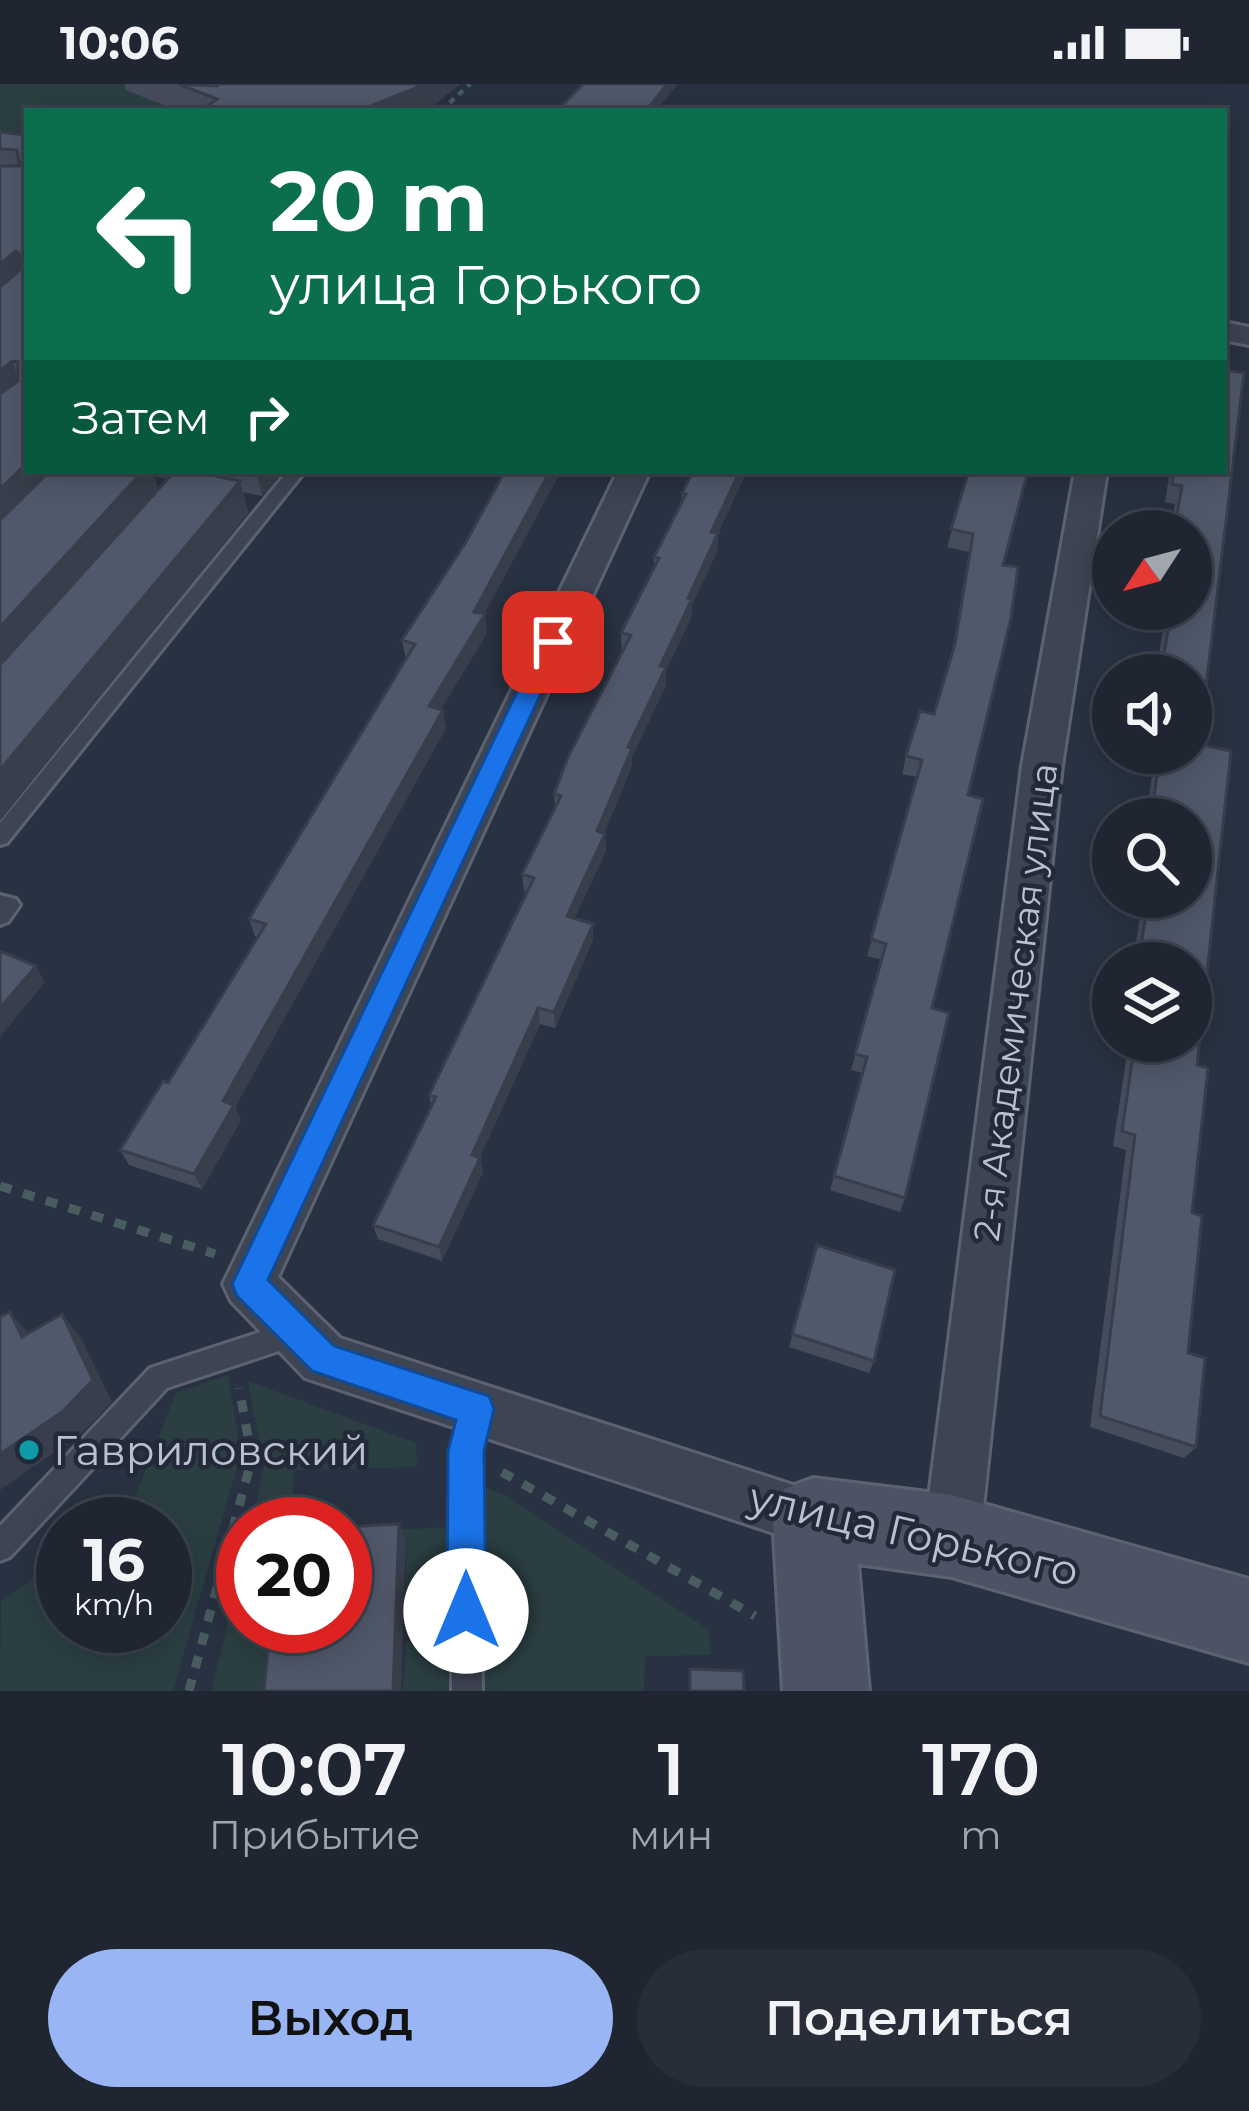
<!DOCTYPE html>
<html lang="ru">
<head>
<meta charset="utf-8">
<style>
  :root { --surface:#1f2632; --page:#272e3a; --text:#f1f3f6; --muted:#a1a5ac; --line:#3c434d; --accent:#99b5f3 }
  body { margin:0; font-family:Montserrat,sans-serif; background:var(--page); color:var(--text); height:100vh; display:flex; flex-direction:column; font-size:45px; white-space:nowrap }
  * { box-sizing:border-box; margin:0 }
  p { font-size:39px; color:var(--muted) }
  .icon { flex:none; width:66px; height:66px; fill:none; stroke:currentColor; stroke-width:2; stroke-linecap:round; stroke-linejoin:round }
  .map { position:relative; height:1607px; overflow:hidden }
  .sheet { display:flex; flex-direction:column; background:var(--surface); flex:1 }
  .sheet>* { flex:none }
  .guide { position:absolute; left:24px; top:24px; width:1203px; height:366px; border-radius:0px; box-shadow:0 6px 30px #0003,0 0 0 3px var(--line); background:#0b6e4f; color:#fff; overflow:hidden }
  .needle { width:78px; rotate:234deg }
  .fabs { position:absolute; left:1092px; top:426px; display:grid; gap:24px }
  .fabs a { display:grid; place-items:center; width:120px; height:120px; border-radius:50%; background:var(--surface); box-shadow:0 6px 30px #0003,0 0 0 3px var(--line); font-size:60px }
  .speed { position:absolute; left:36px; top:1413px; display:flex; gap:24px; font-size:60px; font-weight:700; text-align:center }
  .speed>* { display:grid; place-content:center; width:156px; height:156px; border-radius:50%; background:var(--surface); box-shadow:0 6px 30px #0003,0 0 0 3px var(--line); line-height:1 }
  .speed small { font-size:30px; font-weight:400 }
  .speed .limit { border:18px solid #d22; background:#fff; color:#111 }
  .pin { position:absolute; display:grid; place-items:center; width:102px; height:102px; color:#fff; margin:-51px; border-radius:24px; box-shadow:0 6px 18px #0006 }
  .me { position:absolute; width:132px; margin:-66px; rotate:0deg; stroke-linejoin:round; filter:drop-shadow(0 0 9px #0008) }
  .turn { display:flex; align-items:center; gap:42px; height:252px; padding:0 48px; font-size:54px }
  .turn .icon { width:156px; height:156px; stroke-width:2.5 }
  .turn b { display:block; font-size:84px; line-height:102px }
  .then { display:flex; align-items:center; height:114px; padding:0 48px; background:#0003; gap:24px; font-size:45px }
  .eta { display:flex; justify-content:space-evenly; align-items:center; height:204px; text-align:center }
  .eta b { font-size:72px; font-weight:600; line-height:84px }
  .button { display:flex; gap:24px; margin-top:auto; padding:24px 48px }
  .button a { flex:1; height:138px; border-radius:72px; background:var(--accent); color:#111; font-size:48px; font-weight:600; line-height:138px; text-align:center }
  .button a+a { background:var(--page); color:var(--text) }
  .status { display:flex; justify-content:space-between; align-items:center; height:84px; padding:0 60px; background:var(--surface); direction:ltr }
  .status svg { height:33px; fill:currentColor }
  .map>svg:first-child { display:block }
  .green { fill:#2b3f43 }
  .lines { fill:none; stroke-linecap:round; stroke-linejoin:round }
  .lane-casing { stroke:#5c6270; stroke-width:6 }
  .street-casing { stroke:#5c6270; stroke-width:6 }
  .secondary-casing { stroke:#5c6270; stroke-width:6 }
  .path-far1 { stroke:#495c60; stroke-width:4.5; stroke-dasharray:6 6; stroke-linecap:butt }
  .path { stroke:#495c60; stroke-width:9; stroke-dasharray:12 12; stroke-linecap:butt }
  .lane { fill:#3d4452; fill-rule:evenodd }
  .street { fill:#3d4452; fill-rule:evenodd }
  .secondary { fill:#4c5365; fill-rule:evenodd }
  .wall { fill:#454d5c; fill-rule:evenodd }
  .shaded-wall { fill:#383e4b }
  .building { fill:#50596b; stroke:#383e4b; stroke-width:3 }
  .route { fill:#1a73e8; stroke:#114b97; stroke-width:3 }
  .culture-dot { fill:#0f9aa8; stroke:#222938; stroke-width:4.5 }
  .labels { text-anchor:middle; dominant-baseline:central; stroke-width:9; stroke-linejoin:round; paint-order:stroke }
  .street-label { font-size:36px; fill:#bbc0cc; stroke:#222938 }
  .near-poi-label { font-size:42px; fill:#bbc0cc; stroke:#222938; text-anchor:start }
  .near-street-label { font-size:42px; fill:#bbc0cc; stroke:#222938 }
</style>
</head>
<body>
<div class="status"><b>10:06</b><svg viewBox="0 0 49 12"><path d="M0 12V9h3v3zM5 12V6h3v6zM10 12V3h3v9zM15 12V0h3v12zM26 1h20v11H26zM47 4h2v5h-2z"/></svg></div>
<div class="map">
<svg width="1249" height="1607" viewBox="0 0 1249 1607">
  <rect width="100%" height="100%" fill="#293242"/>
  <path class="green" d="M0 0H226L195 27H27V70L0 67Z
    M228 1291 241 1369 173 1607H0L1 1517 63 1474V1542H165V1440H111L129 1428 176 1309Z
    M248 1297 416 1359 417 1383 295 1386 289 1440H251L264 1383Z
    M460 1394 505 1411 709 1546 711 1571 645 1572 644 1607H459L454 1481 431 1505 405 1510 407 1454 345 1457V1448L457 1443Z
    M243 1473V1542H276L270 1607H212Z
    M406 1557C434 1560 456 1575 454 1607H403Z"/>
  <g class="lines">
    <defs>
      <path id="lane" d="M288 387H305L7 759 0 761V739Z
        M0 811 16 815 20 821 8 838 0 841Z
        M297 1236 306 1240 310 1249 306 1258 167 1304 10 1473 0 1477V1442L150 1284Z
        M477 1312 487 1315 490 1325 480 1367 482 1607H452V1367L467 1315Z"/>
      <path id="street" d="M1224 238 1249 243V261L1224 256Z
        M618 387H650L278 1193 340 1254 833 1414 841 1434 833 1454 813 1462 305 1294 231 1217 223 1200Z
        M1075 387H1107L1062 682 980 1452 972 1472 952 1480 932 1472 924 1452 1022 682Z"/>
      <path id="secondary" d="M813 1394 952 1411 1249 1495V1579L952 1493 858 1480 869 1607H783L773 1434 784 1405Z"/>
    </defs>
    <use href="#lane" class="lane-casing"/>
    <use href="#street" class="street-casing"/>
    <use href="#secondary" class="secondary-casing"/>
    <path class="path-far1" d="M441 27 470 0"/>
    <path class="path" d="M0 1102 215 1170
      M502 1388 755 1532
      M189 1607 252 1374 239 1304"/>
    <use href="#lane" class="lane"/>
    <use href="#street" class="street"/>
    <use href="#secondary" class="secondary"/>
  </g>
  <path class="wall" d="M125 0H328L427 27H178L126 6Z
    M0 48 27 51V387H283L262 412 243 408 248 429 0 737ZM154 392 168 395 158 405Z
    M502 387H561L484 530 487 549 441 625 446 644 235 1023 241 1036 202 1105 129 1081 120 1066 168 999 258 853 255 852 249 835 406 575 402 556 466 458 502 392Z
    M693 387H747L718 449 717 468 692 521 691 534 666 586V601L632 673V682L604 749 605 750 606 767 574 835 593 840V856L555 944 540 940 480 1073 483 1088 442 1177 378 1155 373 1141 431 1022 429 1011 527 808 524 807 522 790 555 724 554 710 622 567 621 549 654 485V473L681 420 682 409Z
    M969 387 1003 481 968 711 932 924 905 1114 900 1128 830 1106 863 989 851 986 882 876 867 872 917 693 902 690 906 672 934 630 952 571 969 468 947 463Z
    M1170 387H1224L1199 660 1197 981 1188 1269 1196 1363 1184 1374 1090 1343 1126 1066 1113 1062 1129 957H1191V879H1133L1141 826 1134 824 1135 813H1191V735H1146L1155 669H1191V591H1156L1166 525H1191V447H1170L1175 420 1165 418Z
    M817 1161 874 1277 869 1289 789 1263Z"/>
  <path class="shaded-wall" d="M421 0H460L427 27H358Z
    M667 0H678L656 27H646Z
    M16 167 27 199 0 221V180Z
    M12 277 24 310 0 329V287Z
    M27 379V387H64L0 451V405Z
    M143 387H153L160 412 0 591V543Z
    M256 387H283L262 412Z
    M550 387H561L478 542 485 530 487 549 432 640 429 622 474 528Z
    M740 387H747L710 466 711 448Z
    M240 397 248 429 0 737V686Z
    M718 449 717 468 692 521 691 534 666 586V601L632 673V682L597 765V747L628 663 688 514Z
    M443 626 446 644 235 1023 241 1036 202 1105 194 1090 223 1017Z
    M605 750 606 767 568 849 567 832Z
    M593 840V856L555 944 554 928Z
    M36 882 45 898 0 953V924Z
    M538 924 540 940 474 1086 472 1071Z
    M480 1074 483 1088 442 1177 439 1163Z
    M10 1228 31 1252 22 1253Z
    M62 1230 81 1254 112 1318 82 1349 0 1406V1370Z
    M399 1440 406 1455 401 1607H393Z"/>
  <path class="building" d="M178 0 217 2 219 0H421L416 4 358 27H200L217 15Z
    M583 0H667L646 27H557Z
    M0 48 27 51V379L0 405V310L18 297V278L12 277 0 287V203L19 187 21 172 16 167 0 180V82H20L17 66 0 65Z
    M1224 286 1244 289 1199 660 1231 667 1197 981 1208 984 1192 1129 1202 1132 1188 1269 1205 1274 1196 1363 1100 1332 1135 1051 1122 1047 1135 957H1191V879H1138L1149 813H1191V735H1151L1160 669H1191V591H1161L1171 525H1191V447H1174L1182 402 1172 400 1174 387H1224Z
    M50 387H143L0 543V436Z
    M175 387H190L240 397 0 686V581Z
    M505 387H550L474 528 485 530 429 622 443 626 223 1017 234 1021 194 1090 120 1066 163 997 168 999 266 840 249 835 415 560 402 556 466 458Z
    M693 387H740L711 448 718 449 688 514 692 515 660 582 666 583 628 663 632 664 597 747 605 750 567 832 593 840 554 928 538 924 472 1071 480 1074 439 1163 373 1141 436 1013 429 1011 534 794 522 790 561 712 554 710 569 671 631 551 621 549 659 474 654 473 686 410 682 409Z
    M969 387H1028L1003 481 1018 483 1011 534 968 711 983 715 932 924 949 929 905 1114 834 1092 867 973 855 970 886 860 871 855 922 676 906 672 920 627 934 630 955 560 973 450 951 445Z
    M0 867 36 882 0 924Z
    M817 1161 895 1186 874 1277 792 1250Z
    M10 1228 22 1253 62 1230 93 1296 62 1328 0 1370V1233Z
    M399 1440 393 1607H264L270 1542H345V1443Z
    M690 1585 743 1587 744 1607H690Z"/>
  <path class="route" d="M553 550 565 558 268 1196 334 1262 489 1312 494 1325 484 1367 486 1527 480 1540 466 1546 453 1540 447 1527 448 1367 456 1336 312 1287 237 1212 232 1200 541 558Z"/>
  <circle class="culture-dot" cx="29" cy="1366" r="12"/>
  <g class="labels">
    <g class="street-label">
      <text transform="translate(1015 918) rotate(-83)">2-я Академическая улица</text>
    </g>
    <g class="near-poi-label">
      <text x="53" y="1366">Гавриловский</text>
    </g>
    <g class="near-street-label">
      <text transform="translate(914 1450) rotate(13)">улица Горького</text>
    </g>
  </g>
</svg>
<div class="fabs">
<a><svg class="needle" viewBox="-14 -14 28 28"><path d="M0-13l5 13h-10z" fill="#e53935"/><path d="M0 13l5-13h-10z" fill="#a1a5ac"/></svg></a>
<a><svg class="icon" aria-label="sound" viewBox="0 0 24 24"><path d="M4 9h4l5-4v14l-5-4H4zM17 9q2 3 0 6"/></svg></a>
<a><svg class="icon" aria-label="search" viewBox="0 0 24 24"><circle cx="10" cy="10" r="6"/><path d="M15 15l6 6"/></svg></a>
<a><svg class="icon" aria-label="layers" viewBox="0 0 24 24"><path d="M12 4l9 5-9 5-9-5zM3 14l9 5 9-5"/></svg></a>
</div>
<div class="speed"><div>16<small>km/h</small></div><div class="limit">20</div></div>
<div class="pin" style="left:553px;top:558px;background:#d93025"><svg class="icon" aria-label="arrive" viewBox="0 0 24 24"><path d="M6 21V4h12l-3 4 3 4H6"/></svg></div>
<svg class="me" style="left:466px;top:1527px" viewBox="-20 -20 40 40"><circle r="19" fill="#fff"/><path d="M0-13L10 11 0 6-10 11z" fill="#1a73e8"/></svg>
<div class="guide">
<div class="turn"><svg class="icon" aria-label="left" viewBox="0 0 24 24"><path d="M17 20v-9H6M10 6l-5 5 5 5"/></svg><div><b>20 m</b>улица Горького</div></div>
<div class="then">Затем<svg class="icon" aria-label="right" viewBox="0 0 24 24"><path d="M7 20v-9h11M14 6l5 5-5 5"/></svg></div>
</div>
</div>
<section class="sheet">
<div class="eta">
<div><b>10:07</b><p>Прибытие</p></div>
<div><b>1</b><p>мин</p></div>
<div><b>170</b><p>m</p></div>
</div>
<div class="button"><a>Выход</a><a>Поделиться</a></div>
</section>
</body>
</html>
